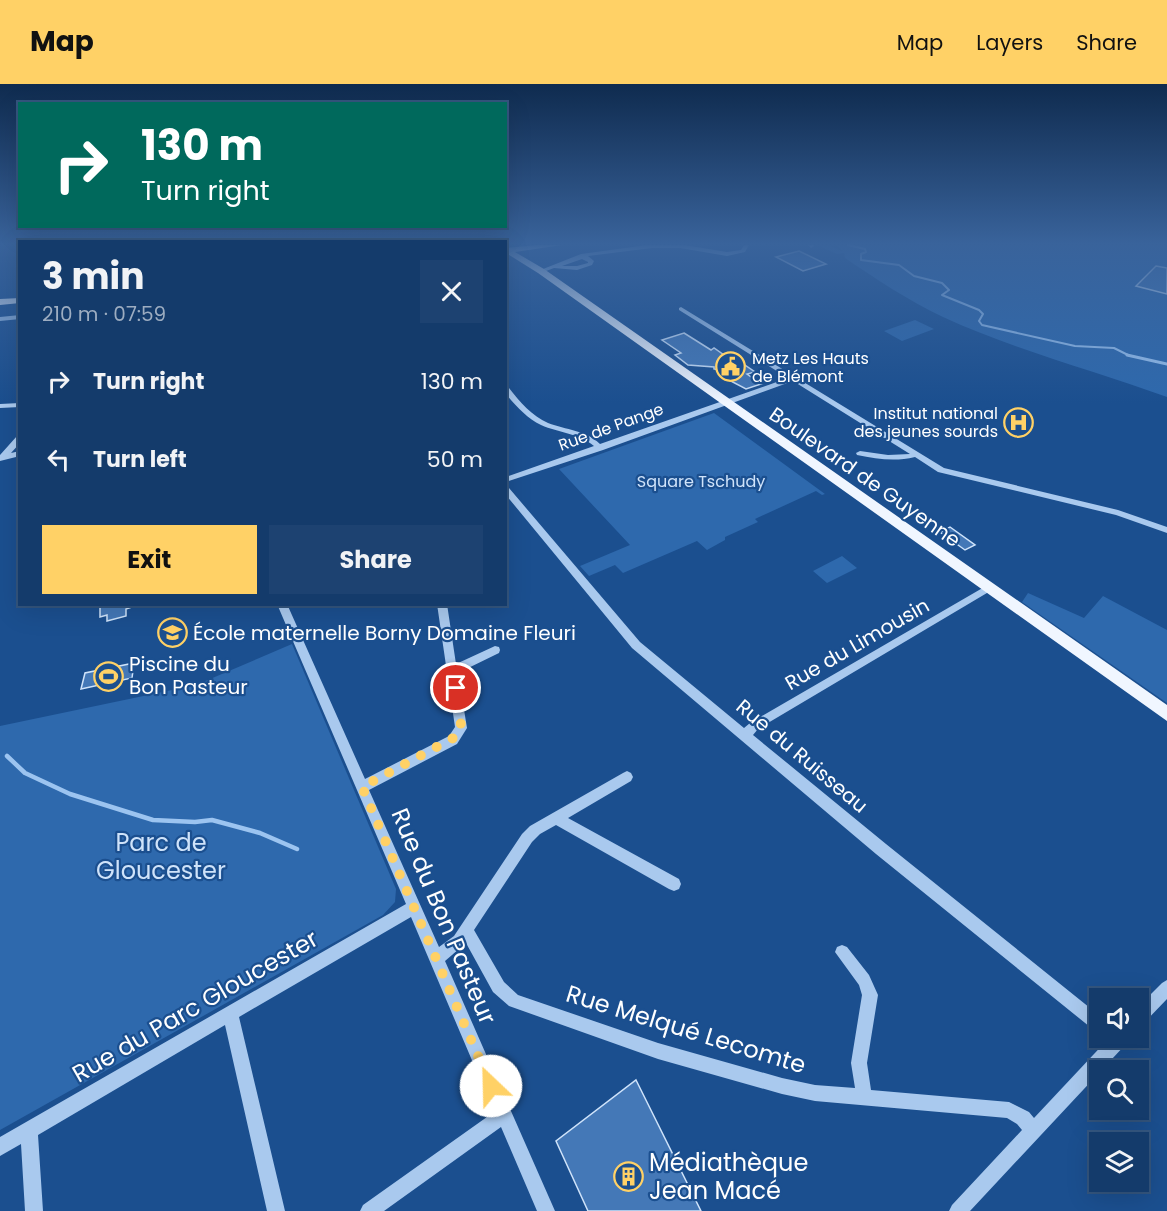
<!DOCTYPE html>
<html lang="en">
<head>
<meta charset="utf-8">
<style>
  :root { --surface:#143b6b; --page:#1d4271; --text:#f1f3f6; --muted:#9dadc1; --line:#33557e; --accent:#ffd166 }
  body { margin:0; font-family:Poppins,sans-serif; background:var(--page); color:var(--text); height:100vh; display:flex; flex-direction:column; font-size:22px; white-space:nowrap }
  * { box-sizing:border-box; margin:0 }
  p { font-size:20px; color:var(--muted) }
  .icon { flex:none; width:33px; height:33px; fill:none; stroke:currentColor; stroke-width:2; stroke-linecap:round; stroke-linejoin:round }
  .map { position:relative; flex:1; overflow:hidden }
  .side { position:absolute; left:18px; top:156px; width:489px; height:366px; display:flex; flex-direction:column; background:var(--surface); border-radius:0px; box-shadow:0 6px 24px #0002,0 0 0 2px var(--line) }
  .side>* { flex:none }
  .guide { position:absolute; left:18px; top:18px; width:489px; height:126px; border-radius:0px; box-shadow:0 6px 24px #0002,0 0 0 2px var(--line); background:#00695c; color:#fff; overflow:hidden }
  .controls { position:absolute; left:1089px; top:904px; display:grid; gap:12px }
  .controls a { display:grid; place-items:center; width:60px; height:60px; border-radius:0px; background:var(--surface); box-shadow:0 6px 24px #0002,0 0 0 2px var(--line); font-size:30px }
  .pin { position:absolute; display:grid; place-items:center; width:51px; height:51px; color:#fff; margin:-26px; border:3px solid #fff; border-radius:50%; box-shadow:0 2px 6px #0007 }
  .me { position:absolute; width:66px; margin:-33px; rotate:336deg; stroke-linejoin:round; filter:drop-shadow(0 0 4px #0008) }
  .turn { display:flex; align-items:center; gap:21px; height:126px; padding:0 24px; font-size:27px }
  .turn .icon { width:78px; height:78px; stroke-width:2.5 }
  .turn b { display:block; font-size:42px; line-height:51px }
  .round { display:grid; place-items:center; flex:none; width:63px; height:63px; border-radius:0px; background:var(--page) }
  .head { display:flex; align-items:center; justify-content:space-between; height:102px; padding:0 24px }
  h1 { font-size:36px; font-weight:700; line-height:45px }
  .cta { display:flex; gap:12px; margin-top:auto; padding:12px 24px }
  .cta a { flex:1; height:69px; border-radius:0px; background:var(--accent); color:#111; font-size:24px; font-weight:700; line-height:69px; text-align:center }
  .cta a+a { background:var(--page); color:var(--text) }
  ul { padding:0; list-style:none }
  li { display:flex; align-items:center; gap:18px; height:78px; padding:0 24px }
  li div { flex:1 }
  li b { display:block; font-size:22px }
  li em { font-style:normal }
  header { display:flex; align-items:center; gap:36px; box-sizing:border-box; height:84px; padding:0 30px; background:var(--accent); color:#111 }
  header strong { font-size:28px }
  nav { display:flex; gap:33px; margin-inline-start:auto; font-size:21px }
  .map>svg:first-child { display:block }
  .green { fill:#2e69ad }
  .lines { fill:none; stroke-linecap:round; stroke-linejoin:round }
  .stream-far2 { stroke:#9cc4f0; stroke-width:2 }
  .stream-far1 { stroke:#9cc4f0; stroke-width:3 }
  .stream { stroke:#9cc4f0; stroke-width:4.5 }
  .building { fill:#4478b7; stroke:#cfe3fa; stroke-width:1.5 }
  .minor { fill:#a9c9ee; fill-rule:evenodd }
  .major { fill:#f0f6ff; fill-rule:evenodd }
  .route { stroke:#ffd166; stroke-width:10; stroke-dasharray:0 18 }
  .labels { text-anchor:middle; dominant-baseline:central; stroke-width:4.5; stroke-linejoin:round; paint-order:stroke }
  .far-poi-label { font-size:16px; fill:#fff; stroke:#1b4f8f; text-anchor:start }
  .far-street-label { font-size:16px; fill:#fff; stroke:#1b4f8f }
  .far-park-label { font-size:16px; fill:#cfe3fa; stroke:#1b4f8f }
  .street-label { font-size:20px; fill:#fff; stroke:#1b4f8f }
  .poi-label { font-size:20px; fill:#fff; stroke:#1b4f8f; text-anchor:start }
  .near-park-label { font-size:24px; fill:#cfe3fa; stroke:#1b4f8f }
  .near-street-label { font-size:24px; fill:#fff; stroke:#1b4f8f }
  .near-poi-label { font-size:24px; fill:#fff; stroke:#1b4f8f; text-anchor:start }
</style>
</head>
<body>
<header>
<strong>Map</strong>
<nav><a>Map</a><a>Layers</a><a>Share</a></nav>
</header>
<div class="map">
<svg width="1167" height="1127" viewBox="0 0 1167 1127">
  <rect width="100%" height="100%" fill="#1b4f8f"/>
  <path class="green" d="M817 161H828L842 167 837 161H1167V313C1093 286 1015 266 943 233 909 217 876 195 845 174L844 169 837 170Z
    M915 236 934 245 902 257 884 247Z
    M714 329 825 410 822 411 816 407 755 435 758 438 725 453V456L707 466 697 457 623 489 615 481 589 492 580 482 630 461 559 385Z
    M842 472 857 484 827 499 813 487Z
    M1028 509 1084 534 1103 512 1167 546V619L1022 518Z
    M292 560 396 805 395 818 383 831 0 1046V642L196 601Z"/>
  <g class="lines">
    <path class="stream-far2" d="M848 161 865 165 866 168 861 170V176L899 181 914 192 942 199 949 206 942 211 979 226 983 230 979 237 982 241 1075 262 1114 264 1130 272"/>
    <path class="stream-far1" d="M1127 271 1167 280"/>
    <path class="stream" d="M7 672 25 689 70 710 153 736 195 738 212 736 260 749 297 765"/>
  </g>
  <path class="building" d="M799 167 826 180 803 187 776 173Z
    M1156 182 1167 184V210L1136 202Z
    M684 249 711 266 714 264 727 273H733L755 288 747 290 761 300 746 305 727 295V292L718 288 719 286 714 285V283L688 281 675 271 681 269 662 256Z
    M950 443 975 461 965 466 940 448Z
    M100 520H132V523L126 525V532L107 537V531L100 533Z
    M134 579 132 594 81 605 85 589Z
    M636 996 701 1127H588L556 1057Z"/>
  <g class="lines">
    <path class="minor" d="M647 161H684L727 168 741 166 744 161H749L745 168 727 172 680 164H652L588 172 594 177 592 181 577 186 554 184 541 189 538 187 581 170ZM582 175 588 178V179L577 182H562Z
      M808 161H814V162L811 164Z
      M681 223 944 384 1118 426 1167 443V449L1116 431 938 388 915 373C895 378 877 375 857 371L856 369 860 367 888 371 910 370 793 297 603 366 506 398V393L594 362C579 349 559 349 541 341 527 334 516 322 506 310V304H509C520 318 532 332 548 339 566 346 586 346 600 360L788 294 679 226V224Z
      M20 231V235L0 237V233Z
      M20 319V323L0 324V320Z
      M17 352H20V359L11 369 20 367V372L0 377V371Z
      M506 403 509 404 640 558 744 644 750 639 986 502H992L994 504 992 506 758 645 753 651 886 760 1100 932V950L1095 947 876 770 632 564 506 411Z
      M277 520H287L365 695 449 652 455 643 437 520H447L456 580 495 562 499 563 500 566 499 569 458 589 467 644 457 660 369 706 439 863 454 852 522 750 530 742 623 689 627 687 631 689 633 693 631 697 568 734 679 795 681 800 679 805 674 807 669 805 556 741 540 750 532 758 474 846 504 898 518 911 658 959 782 994 815 1001 855 1004 851 979 862 911 859 901 835 868 837 863 842 861 847 863 869 891 878 911 867 979 871 1006 1009 1018 1029 1028 1034 1034 1109 954H1128L1126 960 970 1127H949L952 1121 1022 1046 1017 1040 1007 1034 815 1017 782 1010 658 975 509 922 493 908 466 859 445 877 555 1127H537L501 1043 384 1127H360L363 1121 494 1028 411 833 239 933 285 1127H267L225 941 38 1051 43 1127H25L21 1060 0 1072V1053L406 820Z
      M1167 896V915L1143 940 1138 943V923L1162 899Z"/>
    <path class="major" d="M537 161H562L515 168 544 185 1167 621V637L538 189 506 169V164Z
      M20 214V219L0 221V215Z"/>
  </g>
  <linearGradient id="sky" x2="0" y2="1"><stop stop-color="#0f2b4f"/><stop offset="0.5" stop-color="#39639b"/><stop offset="1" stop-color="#39639b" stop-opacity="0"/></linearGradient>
  <rect width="1167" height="319" fill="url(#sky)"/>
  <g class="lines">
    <path class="route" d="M456 604 461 639 457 652 362 703 491 1002"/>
  </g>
  <defs>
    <symbol id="civic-ring" viewBox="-11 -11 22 22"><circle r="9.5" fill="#1b4f8f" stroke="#ffd166" stroke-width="1.5"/><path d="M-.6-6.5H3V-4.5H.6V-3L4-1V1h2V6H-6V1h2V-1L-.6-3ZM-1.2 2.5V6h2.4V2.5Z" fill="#ffd166"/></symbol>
    <symbol id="hospital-ring" viewBox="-11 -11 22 22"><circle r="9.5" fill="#1b4f8f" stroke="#ffd166" stroke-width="1.5"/><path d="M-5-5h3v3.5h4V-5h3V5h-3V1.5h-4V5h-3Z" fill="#ffd166"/></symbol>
    <symbol id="school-ring" viewBox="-11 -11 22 22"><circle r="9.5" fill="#1b4f8f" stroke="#ffd166" stroke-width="1.5"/><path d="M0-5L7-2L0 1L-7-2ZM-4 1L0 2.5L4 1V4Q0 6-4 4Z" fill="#ffd166"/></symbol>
    <symbol id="stadium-ring" viewBox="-11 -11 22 22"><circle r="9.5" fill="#1b4f8f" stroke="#ffd166" stroke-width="1.5"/><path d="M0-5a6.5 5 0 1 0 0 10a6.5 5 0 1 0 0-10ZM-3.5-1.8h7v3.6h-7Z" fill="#ffd166"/></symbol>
    <symbol id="building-ring" viewBox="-11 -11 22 22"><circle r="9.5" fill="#1b4f8f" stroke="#ffd166" stroke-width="1.5"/><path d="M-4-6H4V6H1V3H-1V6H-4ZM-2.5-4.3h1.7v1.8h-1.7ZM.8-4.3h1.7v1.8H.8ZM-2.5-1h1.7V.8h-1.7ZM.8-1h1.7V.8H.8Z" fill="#ffd166"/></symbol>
  </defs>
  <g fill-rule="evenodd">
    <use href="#civic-ring" x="714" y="266" width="33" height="33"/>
    <use href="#hospital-ring" x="1002" y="322" width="33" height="33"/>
    <use href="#school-ring" x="156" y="532" width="33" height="33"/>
    <use href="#stadium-ring" x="92" y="576" width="33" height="33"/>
    <use href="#building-ring" x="612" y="1076" width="33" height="33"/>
  </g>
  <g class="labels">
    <g class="far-poi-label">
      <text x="752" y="274">Metz Les Hauts<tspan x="752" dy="18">de Blémont</tspan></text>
      <text x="998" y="329" text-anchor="end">Institut national<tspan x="998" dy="18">des jeunes sourds</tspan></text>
    </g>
    <g class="far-street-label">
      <text transform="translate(611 343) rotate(-20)">Rue de Pange</text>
    </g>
    <g class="far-park-label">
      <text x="701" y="397">Square Tschudy</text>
    </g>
    <g class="street-label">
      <text transform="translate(865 393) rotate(35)">Boulevard de Guyenne</text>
      <text transform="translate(857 560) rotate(-30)">Rue du Limousin</text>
      <text transform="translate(802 672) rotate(40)">Rue du Ruisseau</text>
    </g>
    <g class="poi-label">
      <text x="193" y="549">École maternelle Borny Domaine Fleuri</text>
      <text x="129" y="580">Piscine du<tspan x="129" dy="23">Bon Pasteur</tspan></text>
    </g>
    <g class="near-park-label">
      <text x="161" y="758">Parc de<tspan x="161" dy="28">Gloucester</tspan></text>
    </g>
    <g class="near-street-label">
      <text transform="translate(444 832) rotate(67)">Rue du Bon Pasteur</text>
      <text transform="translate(195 922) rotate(-30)">Rue du Parc Gloucester</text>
      <text transform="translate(686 945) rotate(17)">Rue Melqué Lecomte</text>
    </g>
    <g class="near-poi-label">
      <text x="649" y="1078">Médiathèque<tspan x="649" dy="28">Jean Macé</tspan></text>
    </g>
  </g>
</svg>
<div class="controls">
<a><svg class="icon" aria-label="sound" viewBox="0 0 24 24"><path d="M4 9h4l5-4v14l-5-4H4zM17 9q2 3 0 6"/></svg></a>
<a><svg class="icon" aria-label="search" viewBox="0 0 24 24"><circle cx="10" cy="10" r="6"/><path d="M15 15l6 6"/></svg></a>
<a><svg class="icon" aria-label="layers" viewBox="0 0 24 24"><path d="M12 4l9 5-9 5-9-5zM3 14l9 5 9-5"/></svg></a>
</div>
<div class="pin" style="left:456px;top:604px;background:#d93025"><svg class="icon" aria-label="arrive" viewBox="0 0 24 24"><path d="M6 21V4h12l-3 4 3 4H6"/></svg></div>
<svg class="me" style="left:491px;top:1002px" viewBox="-20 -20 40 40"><circle r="19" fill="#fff"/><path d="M0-13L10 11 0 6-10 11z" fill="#ffd166"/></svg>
<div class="guide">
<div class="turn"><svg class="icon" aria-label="right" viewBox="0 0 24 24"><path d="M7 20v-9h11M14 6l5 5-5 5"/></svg><div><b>130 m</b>Turn right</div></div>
</div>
<section class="side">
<div class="head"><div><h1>3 min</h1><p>210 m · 07:59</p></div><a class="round"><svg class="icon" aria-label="close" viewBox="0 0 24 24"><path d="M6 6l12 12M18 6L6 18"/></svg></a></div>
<ul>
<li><svg class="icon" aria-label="right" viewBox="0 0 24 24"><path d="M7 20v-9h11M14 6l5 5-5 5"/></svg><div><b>Turn right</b></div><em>130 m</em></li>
<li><svg class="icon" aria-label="left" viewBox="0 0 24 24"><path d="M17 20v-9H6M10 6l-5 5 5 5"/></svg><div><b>Turn left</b></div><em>50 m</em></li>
</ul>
<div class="cta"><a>Exit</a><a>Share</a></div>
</section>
</div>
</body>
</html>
